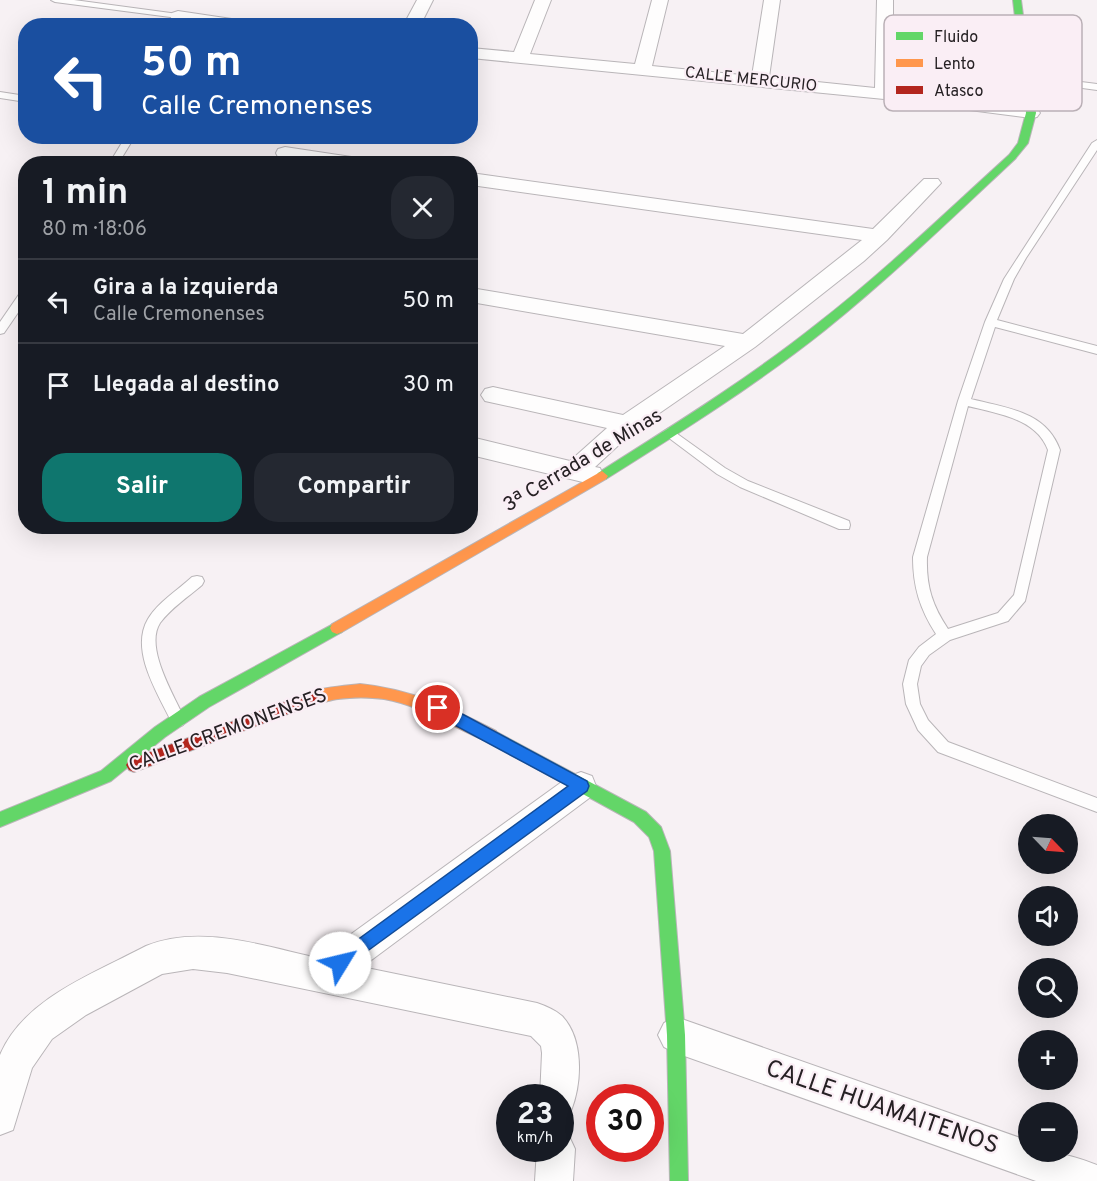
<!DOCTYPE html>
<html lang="es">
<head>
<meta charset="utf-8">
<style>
  :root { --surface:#171b24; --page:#242831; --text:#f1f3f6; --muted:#9ea1a6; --line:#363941; --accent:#0f766e }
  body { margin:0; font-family:Overpass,sans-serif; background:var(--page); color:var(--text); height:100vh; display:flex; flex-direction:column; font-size:22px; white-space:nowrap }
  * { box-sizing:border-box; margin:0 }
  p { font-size:20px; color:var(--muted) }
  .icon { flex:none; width:33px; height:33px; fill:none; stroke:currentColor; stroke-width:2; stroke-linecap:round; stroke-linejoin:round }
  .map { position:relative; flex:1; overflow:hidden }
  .details { position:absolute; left:18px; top:156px; width:460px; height:378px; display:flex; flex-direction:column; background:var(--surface); border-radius:24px; box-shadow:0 6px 24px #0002 }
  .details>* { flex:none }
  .top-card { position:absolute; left:18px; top:18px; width:460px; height:126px; border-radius:24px; box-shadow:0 6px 24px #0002; background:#1a4fa0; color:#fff; overflow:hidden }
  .needle { width:39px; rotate:115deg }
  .fabs { position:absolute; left:1018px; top:814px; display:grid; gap:12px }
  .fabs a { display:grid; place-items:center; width:60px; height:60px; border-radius:50%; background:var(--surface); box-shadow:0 6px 24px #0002; font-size:30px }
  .speed { position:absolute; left:496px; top:1084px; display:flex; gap:12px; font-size:30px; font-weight:700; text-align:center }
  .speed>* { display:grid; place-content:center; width:78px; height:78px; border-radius:50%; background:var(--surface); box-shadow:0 6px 24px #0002; line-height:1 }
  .speed small { font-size:15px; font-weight:400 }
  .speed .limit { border:9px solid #d22; background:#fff; color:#111 }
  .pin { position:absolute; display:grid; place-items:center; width:51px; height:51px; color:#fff; margin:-26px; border:3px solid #fff; border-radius:50%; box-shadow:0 2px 6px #0007 }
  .me { position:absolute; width:66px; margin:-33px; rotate:54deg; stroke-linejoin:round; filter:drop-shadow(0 0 4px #0008) }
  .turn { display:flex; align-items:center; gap:21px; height:126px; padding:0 24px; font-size:27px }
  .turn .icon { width:78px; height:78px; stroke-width:2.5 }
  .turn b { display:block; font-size:42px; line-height:51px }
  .round { display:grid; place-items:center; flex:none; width:63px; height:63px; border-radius:24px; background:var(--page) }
  .head { display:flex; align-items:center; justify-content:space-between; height:102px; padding:0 24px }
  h1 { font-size:36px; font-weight:700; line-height:45px }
  .cta { display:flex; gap:12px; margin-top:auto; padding:12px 24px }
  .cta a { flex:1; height:69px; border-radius:24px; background:var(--accent); color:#fff; font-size:24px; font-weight:700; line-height:69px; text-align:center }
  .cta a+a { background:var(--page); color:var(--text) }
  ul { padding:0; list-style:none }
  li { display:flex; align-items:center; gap:18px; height:84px; padding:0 24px; border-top:2px solid var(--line) }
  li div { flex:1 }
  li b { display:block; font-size:22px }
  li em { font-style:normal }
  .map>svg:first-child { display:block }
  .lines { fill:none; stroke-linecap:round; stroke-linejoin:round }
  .lane-casing { stroke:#b9b5b8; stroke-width:2 }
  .street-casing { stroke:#b9b5b8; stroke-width:2 }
  .fast-casing { stroke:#b9b5b8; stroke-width:2 }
  .slow-casing { stroke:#b9b5b8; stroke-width:2 }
  .jam-casing { stroke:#b9b5b8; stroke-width:2 }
  .lane { fill:#fefdfd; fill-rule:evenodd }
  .street { fill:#fefdfd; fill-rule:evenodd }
  .fast { fill:#63d668; fill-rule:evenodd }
  .slow { fill:#ff974d; fill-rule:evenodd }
  .jam { fill:#b3261e; fill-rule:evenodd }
  .route { fill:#1a73e8; stroke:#114b97; stroke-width:1.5 }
  .labels { text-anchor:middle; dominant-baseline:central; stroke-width:4.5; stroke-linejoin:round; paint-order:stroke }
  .far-street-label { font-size:16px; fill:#262124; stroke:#faeef5 }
  .street-label { font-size:20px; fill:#262124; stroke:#faeef5 }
  .near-street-label { font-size:24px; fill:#262124; stroke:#faeef5 }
  .key { fill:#faeef5; stroke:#bab0b6; stroke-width:1.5 }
  .key-label { font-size:16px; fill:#262124 }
</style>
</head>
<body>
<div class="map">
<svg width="1097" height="1181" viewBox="0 0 1097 1181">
  <rect width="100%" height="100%" fill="#f7f1f4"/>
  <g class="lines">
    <defs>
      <path id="lane" d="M51 0H74L178 14 182 16 178 18 55 2Z
        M1026 75 1097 84V90L1023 80V76Z
        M0 92 26 96V102L0 98Z
        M126 136H135L118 164H109Z
        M1097 140V150L1026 258 1014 279 997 320 1097 346V354L995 327 971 399C1006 408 1046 411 1060 450L1025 601 1008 621 950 640 929 655 921 666 917 684 920 704 928 720 948 742 1097 798V812L938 752 918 730 906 704 903 684 909 660 919 647 936 634C920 609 913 587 913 557L958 401 985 322 1004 279 1092 143ZM968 406C998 414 1036 418 1048 450L1014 595 998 613 948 629C932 605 926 586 927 557Z
        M26 289V301L4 333 0 334V322L22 290Z
        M669 428 725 468 748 481 849 521 850 525 849 529H839L740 487 717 474 665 435 663 432Z
        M197 576 202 577 204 581 202 585C188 597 171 608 160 623 144 648 175 697 185 720L183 725 178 727 173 725C159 695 129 651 148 619 158 602 178 590 192 577Z"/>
      <path id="street" d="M417 0H433L420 26H403Z
        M535 0H551L530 54 635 64 652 0H668L652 66 752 76 764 0H780L769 77 875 88 877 0H893V90L1031 108 1037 109 1040 113 1037 117 1031 118 884 99 471 58V48L514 52Z
        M178 11 245 21 253 26H208L172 19 170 16 172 13Z
        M285 147 358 158 365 160 367 164H317L278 157 276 153 278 149Z
        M471 173 873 229 924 179H938L941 183 887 240 864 261 755 347 635 430 595 467 600 468 603 475 600 482 591 484 471 455V437L570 461 607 428 485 401 481 395 485 389 493 387 623 415 725 346 471 302V288L743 334 862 240 471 185Z
        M581 772 592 776 596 786 592 796 362 967 537 1003C546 1006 555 1010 562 1016 584 1039 582 1083 571 1111L561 1115V1098H540L542 1053 541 1046 531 1036 227 973 193 969 162 974 86 1015 52 1039 32 1068 13 1130 0 1135V1055C24 998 95 973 146 946 200 924 263 946 318 958L570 776Z
        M676 1017 1029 1141V1152C1057 1152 1071 1155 1097 1165V1181H1036L676 1053 664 1047 658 1035 664 1023Z
        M561 1132 569 1136 575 1149 573 1181H535L537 1149H561Z"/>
      <path id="fast" d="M1013 0H1021L1036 113 1028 143 1015 159C953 217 892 276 825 330 756 385 681 432 606 479H598L596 476 598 473C672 426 748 379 817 324 884 272 946 212 1009 155L1018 143 1026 113Z
        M337 622 342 624 344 628 342 632 209 707 165 737 111 781 0 827V812L101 771 155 727 199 697Z
        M491 729 646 812 661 827 670 851 685 1035 688 1181H670L667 1035 654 851 649 837 634 822 486 741 484 736 486 731Z"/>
      <path id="slow" d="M602 471 608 476 606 479 342 632 337 634 332 632 330 628 332 624Z
        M360 684C410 689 452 708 496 731L498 736 496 741 491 743C454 729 424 706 384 699 369 697 353 697 338 699 328 700 317 706 307 703L305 698 307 693C324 687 342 686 360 684Z"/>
      <path id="jam" d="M312 692 317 693 319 698 317 703 134 772 129 770 126 765 129 760Z"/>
    </defs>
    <use href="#lane" class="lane-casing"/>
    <use href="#street" class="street-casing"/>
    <use href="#fast" class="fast-casing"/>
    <use href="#slow" class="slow-casing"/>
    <use href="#jam" class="jam-casing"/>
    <use href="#lane" class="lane"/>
    <use href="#street" class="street"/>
    <use href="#fast" class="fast"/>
    <use href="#slow" class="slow"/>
    <use href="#jam" class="jam"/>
  </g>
  <path class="route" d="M438 701 587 781 589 786 587 791 340 971 334 969 331 963 334 957 568 786 432 713 430 708 432 703Z"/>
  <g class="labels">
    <g class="far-street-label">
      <text transform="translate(751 80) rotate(6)">CALLE MERCURIO</text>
    </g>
    <g class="street-label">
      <text transform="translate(583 461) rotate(-31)">3ª Cerrada de Minas</text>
      <text transform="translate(228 731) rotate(-20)">CALLE CREMONENSES</text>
    </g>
    <g class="near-street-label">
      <text transform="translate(882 1108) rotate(19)">CALLE HUAMAITENOS</text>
    </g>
  </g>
  <rect x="884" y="15" width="198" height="96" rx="9" class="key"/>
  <rect x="896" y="32" width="27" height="8" fill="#63d668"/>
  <rect x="896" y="59" width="27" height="8" fill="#ff974d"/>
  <rect x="896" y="86" width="27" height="8" fill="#b3261e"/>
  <g class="key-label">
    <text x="934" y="42">Fluido</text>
    <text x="934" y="69">Lento</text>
    <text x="934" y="96">Atasco</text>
  </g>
</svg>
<div class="fabs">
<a><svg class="needle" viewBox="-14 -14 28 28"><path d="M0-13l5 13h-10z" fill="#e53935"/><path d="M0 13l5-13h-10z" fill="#9ea1a6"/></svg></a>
<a><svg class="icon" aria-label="sound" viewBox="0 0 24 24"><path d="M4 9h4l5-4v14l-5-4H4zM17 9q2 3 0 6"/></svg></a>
<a><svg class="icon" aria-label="search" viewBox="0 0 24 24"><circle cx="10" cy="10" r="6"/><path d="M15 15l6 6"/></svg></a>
<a>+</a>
<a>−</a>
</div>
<div class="speed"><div>23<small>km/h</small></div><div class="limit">30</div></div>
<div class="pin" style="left:438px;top:708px;background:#d93025"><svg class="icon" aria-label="arrive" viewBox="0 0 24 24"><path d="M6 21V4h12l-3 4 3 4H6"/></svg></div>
<svg class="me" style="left:340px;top:963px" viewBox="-20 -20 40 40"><circle r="19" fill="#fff"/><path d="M0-13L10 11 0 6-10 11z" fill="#1a73e8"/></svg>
<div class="top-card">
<div class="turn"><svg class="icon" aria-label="left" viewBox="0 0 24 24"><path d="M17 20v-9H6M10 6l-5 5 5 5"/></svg><div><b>50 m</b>Calle Cremonenses</div></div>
</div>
<section class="details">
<div class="head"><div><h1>1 min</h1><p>80 m · 18:06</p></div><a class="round"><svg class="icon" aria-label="close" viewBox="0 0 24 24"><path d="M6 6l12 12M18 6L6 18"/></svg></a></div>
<ul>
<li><svg class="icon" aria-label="left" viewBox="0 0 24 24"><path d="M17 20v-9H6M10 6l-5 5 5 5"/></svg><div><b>Gira a la izquierda</b><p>Calle Cremonenses</p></div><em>50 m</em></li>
<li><svg class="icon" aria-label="arrive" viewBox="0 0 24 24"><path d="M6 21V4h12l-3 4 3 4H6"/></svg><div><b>Llegada al destino</b></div><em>30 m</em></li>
</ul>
<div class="cta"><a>Salir</a><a>Compartir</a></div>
</section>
</div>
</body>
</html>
